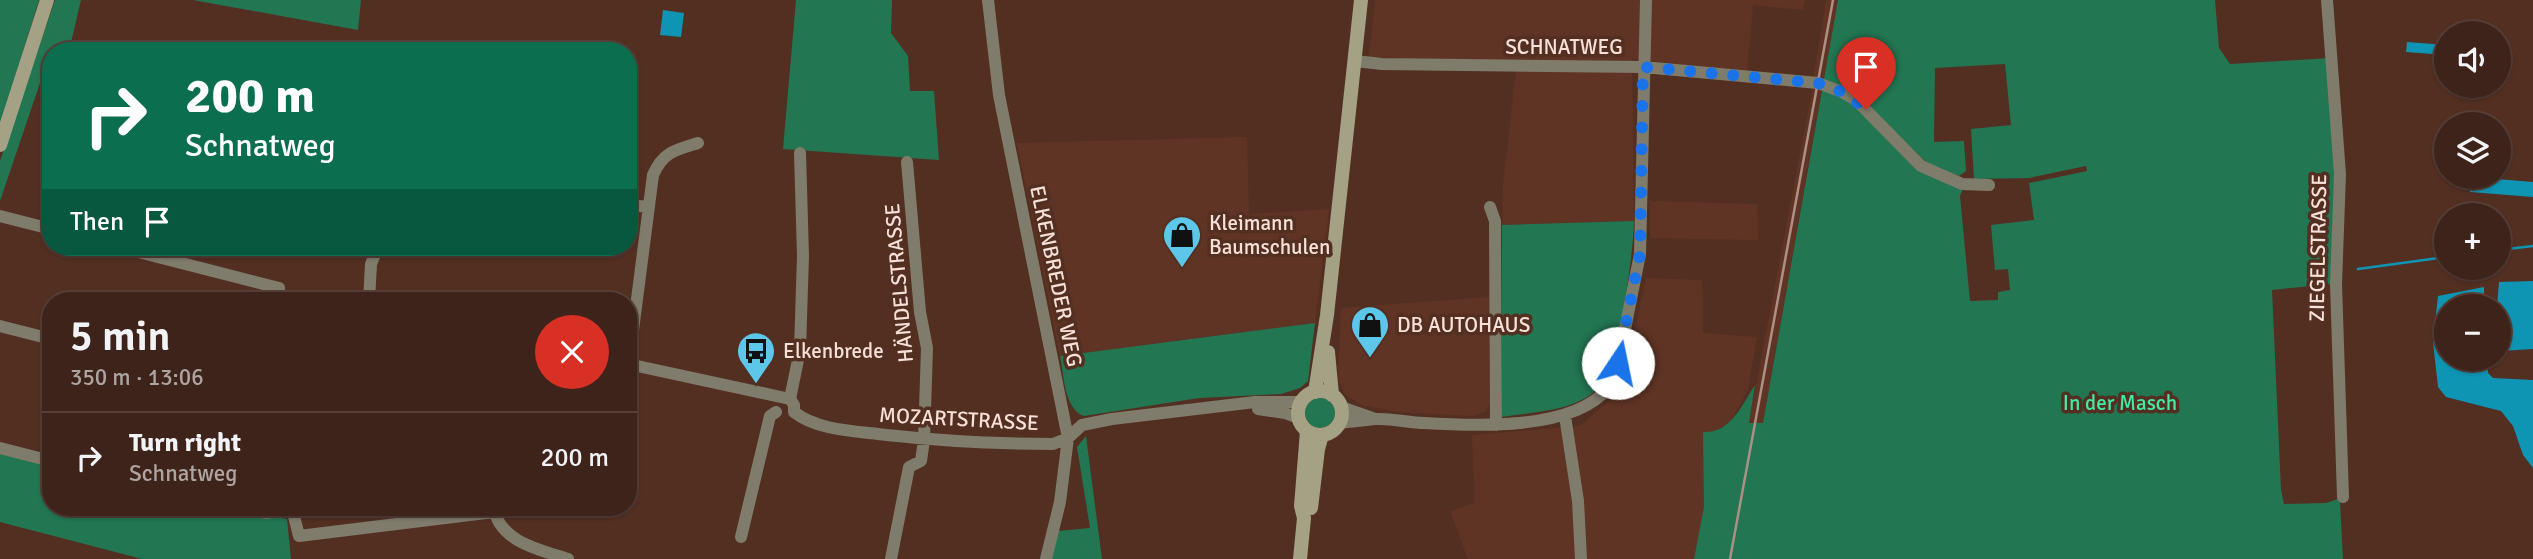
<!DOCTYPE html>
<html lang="en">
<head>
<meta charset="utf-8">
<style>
  :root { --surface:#3e231a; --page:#492f27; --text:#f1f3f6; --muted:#ada4a2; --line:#574039 }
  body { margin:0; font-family:Signika,sans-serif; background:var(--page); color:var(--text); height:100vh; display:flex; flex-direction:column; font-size:26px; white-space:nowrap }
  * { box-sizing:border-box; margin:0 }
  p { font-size:23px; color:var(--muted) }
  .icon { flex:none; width:38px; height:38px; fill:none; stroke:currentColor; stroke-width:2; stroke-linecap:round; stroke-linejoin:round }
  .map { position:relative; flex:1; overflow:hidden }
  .details { position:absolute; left:42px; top:292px; width:595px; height:224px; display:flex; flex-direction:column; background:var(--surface); border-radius:28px; box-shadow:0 2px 5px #0004,0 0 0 2px var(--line) }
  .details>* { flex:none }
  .guide { position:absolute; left:42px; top:42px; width:595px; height:214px; border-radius:28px; box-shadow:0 2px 5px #0004,0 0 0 2px var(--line); background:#0b6e4f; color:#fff; overflow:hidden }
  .controls { position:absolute; left:2434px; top:21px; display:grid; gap:14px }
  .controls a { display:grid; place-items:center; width:77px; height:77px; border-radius:50%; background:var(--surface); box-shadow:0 2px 5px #0004,0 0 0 2px var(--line); font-size:35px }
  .pin { position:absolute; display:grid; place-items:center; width:60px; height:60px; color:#fff; margin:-72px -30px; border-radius:50% 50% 50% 0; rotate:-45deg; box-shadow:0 0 7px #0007 }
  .pin .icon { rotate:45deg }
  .me { position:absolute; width:77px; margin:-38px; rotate:11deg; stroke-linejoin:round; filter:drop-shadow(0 0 5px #0008) }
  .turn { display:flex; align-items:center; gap:24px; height:147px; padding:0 28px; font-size:32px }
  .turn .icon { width:91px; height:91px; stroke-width:2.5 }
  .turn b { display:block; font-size:49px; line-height:60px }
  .then { display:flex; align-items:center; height:66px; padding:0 28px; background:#0003; gap:14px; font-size:26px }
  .round { display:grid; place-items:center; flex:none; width:74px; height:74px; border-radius:37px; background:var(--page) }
  .overview { display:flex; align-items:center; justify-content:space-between; height:119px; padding:0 28px }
  h1 { font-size:42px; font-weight:600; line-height:52px }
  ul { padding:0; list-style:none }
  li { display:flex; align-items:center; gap:21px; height:91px; padding:0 28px; border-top:2px solid var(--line) }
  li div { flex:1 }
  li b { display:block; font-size:26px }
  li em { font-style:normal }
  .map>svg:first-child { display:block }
  .built { fill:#603424 }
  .green { fill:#227652; fill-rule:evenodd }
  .water { fill:#0f95b4 }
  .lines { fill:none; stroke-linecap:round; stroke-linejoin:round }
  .stream { stroke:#0f95b4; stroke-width:2.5 }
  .street { stroke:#7f7c6b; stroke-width:12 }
  .secondary { stroke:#a5a185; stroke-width:14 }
  .rail { stroke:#ac9085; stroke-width:2.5 }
  .route { stroke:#1a73e8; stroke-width:12; stroke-dasharray:0 21.6 }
  .labels { text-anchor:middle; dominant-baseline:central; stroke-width:7; stroke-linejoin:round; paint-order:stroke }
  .street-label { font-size:21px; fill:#f7e0d7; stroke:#532f22 }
  .poi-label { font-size:21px; fill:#f7e0d7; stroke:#532f22; text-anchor:start }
  .park-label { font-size:21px; fill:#43eba5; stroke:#532f22 }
</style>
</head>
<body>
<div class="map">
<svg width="2533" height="559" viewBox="0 0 2533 559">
  <rect width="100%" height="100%" fill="#532f22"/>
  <path class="built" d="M1375 0H1805L1803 10 1753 5 1747 72 1632 59 1634 221 1502 225 1503 185 1517 61 1369 57Z
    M1826 0H1838L1824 81 1813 79Z
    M1813 86 1822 87 1739 559H1723Z
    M1247 137 1249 214 1329 209 1315 323 1060 356 1017 143Z
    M1650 201 1757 204 1758 240 1650 238Z
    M1646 278 1702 280 1703 333 1757 337 1748 390 1730 422 1705 438 1706 504 1694 559H1468L1450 511 1475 503 1472 435 1580 426 1609 401 1626 374Z
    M1489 297V404L1486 411 1473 416 1397 412 1361 405 1344 393 1338 378 1341 308Z"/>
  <path class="green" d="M0 0H39L0 125Z
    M55 0H81L69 51H51V81L41 80 0 201V161Z
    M193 0H361L358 30Z
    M796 0H892L891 33 908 56 910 91H934L939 160 783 149Z
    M1838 0H2215L2219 48 2230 64 2330 58 2335 150 2331 284 2272 290 2281 490 2284 504 2326 503 2338 499 2340 502 2343 559H1694L1704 507 1703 432C1730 434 1742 405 1755 385L1749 423H1763ZM2005 64 2011 125 1971 129 1974 179 2029 178 2086 166 2087 171 2029 183 2034 220 1991 225 1995 270 2008 269 2010 290 1998 292V300L1970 301 1960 196 1964 186 1922 169 1855 93 1928 164 1959 176 1966 171 1964 141 1934 142 1935 68Z
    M1634 221C1633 256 1619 376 1590 395 1565 412 1532 412 1502 417V225Z
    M1315 323 1308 381 1300 388 1281 394 1199 398 1084 416C1064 409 1064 375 1060 356Z
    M1305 413a15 15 0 1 1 30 0a15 15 0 1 1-30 0Z
    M1086 436 1102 559H1051L1058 531 1090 528 1077 447Z
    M0 454 51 466V508H195L193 518 197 508H228L287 519 291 559H142L0 522Z"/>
  <path class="water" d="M663 10 684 13 681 37 660 35Z
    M2407 42 2446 45V55L2406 52Z
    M2472 177 2533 182V197L2470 192Z
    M2533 281V349L2501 351 2499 348V306H2497L2499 282Z
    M2484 287V306H2446V359H2488V373L2493 378 2533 380V468L2523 455 2513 426 2501 411 2446 397 2438 387 2433 342 2438 296Z"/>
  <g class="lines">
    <path class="stream" d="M2499 250 2533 246
      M2358 269 2446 257"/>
    <path class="street" d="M988 0 999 95 1068 438 1060 502 1046 559
      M2327 0 2340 174 2336 284 2343 497
      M1355 61 1382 64 1643 67 1818 83 1842 92 1856 100 1921 166 1962 184 1989 185
      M628 205 649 207
      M1490 207 1495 221 1496 425
      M0 216 51 229
      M119 247 279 288 278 301
      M369 301 371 264 378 247
      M0 326 51 339
      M628 364 790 399 794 405V412C818 431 857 431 887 435 942 441 997 444 1053 444L1068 438 1082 425 1112 419 1255 402H1301
      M628 369 653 175C663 152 675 150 698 143
      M628 393V409
      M790 399 800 350 803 256 800 153
      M1341 407 1375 419
      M1258 409 1285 413 1298 418
      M1565 416 1578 501 1581 559
      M1339 423C1352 422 1364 420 1376 419 1392 418 1409 423 1424 423 1475 426 1573 431 1608 388 1612 383 1614 376 1617 369L1640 254 1646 0
      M0 448 51 461
      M242 508 266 513 293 508
      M292 508 299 536 494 512
      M494 508C499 542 541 550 568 559
      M741 537 770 416 776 412
      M891 559 909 467 921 461 924 440 927 348 920 312 907 162"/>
    <path class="secondary" d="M0 145 47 0
      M1328 352 1332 395
      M1298 413a22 22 0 1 1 44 0a22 22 0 1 1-44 0Z
      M1315 392 1327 315 1361 0
      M1311 508 1318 449 1322 435
      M1300 559 1304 518 1301 506 1307 431"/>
    <path class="rail" d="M1730 559 1833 0"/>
  </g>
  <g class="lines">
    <path class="route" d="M1618 363 1640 254 1643 67 1818 83 1842 92 1866 109"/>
  </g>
  <defs>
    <symbol id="shop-pin" viewBox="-11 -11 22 30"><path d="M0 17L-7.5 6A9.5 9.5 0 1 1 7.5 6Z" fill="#5cc7e8" stroke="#532f22"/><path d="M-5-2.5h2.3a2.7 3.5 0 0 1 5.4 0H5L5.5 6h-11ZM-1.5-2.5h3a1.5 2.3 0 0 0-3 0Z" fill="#111"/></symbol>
    <symbol id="bus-pin" viewBox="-11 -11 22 30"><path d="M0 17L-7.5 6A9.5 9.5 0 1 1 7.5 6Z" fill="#5cc7e8" stroke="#532f22"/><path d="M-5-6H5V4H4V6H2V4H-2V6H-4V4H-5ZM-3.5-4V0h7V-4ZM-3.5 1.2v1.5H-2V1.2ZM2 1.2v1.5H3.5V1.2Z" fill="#111"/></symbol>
  </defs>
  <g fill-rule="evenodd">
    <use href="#shop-pin" x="1160" y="213" width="44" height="60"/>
    <use href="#shop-pin" x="1348" y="303" width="44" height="60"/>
    <use href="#bus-pin" x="734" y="329" width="44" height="60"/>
  </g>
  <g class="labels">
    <g class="street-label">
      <text x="1564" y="47">SCHNATWEG</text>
      <text transform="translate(2318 248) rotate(-89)">ZIEGELSTRASSE</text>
      <text transform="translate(1056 276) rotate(78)">ELKENBREDER WEG</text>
      <text transform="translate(899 283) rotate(-95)">HÄNDELSTRASSE</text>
      <text transform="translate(959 419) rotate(3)">MOZARTSTRASSE</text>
    </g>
    <g class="poi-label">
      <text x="1209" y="223">Kleimann<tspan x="1209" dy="24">Baumschulen</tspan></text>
      <text x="1397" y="325">DB AUTOHAUS</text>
      <text x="783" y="351">Elkenbrede</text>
    </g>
    <g class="park-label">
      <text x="2120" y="403">In der Masch</text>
    </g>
  </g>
</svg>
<div class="controls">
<a><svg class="icon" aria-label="sound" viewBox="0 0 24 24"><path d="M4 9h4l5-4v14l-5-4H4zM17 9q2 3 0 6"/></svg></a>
<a><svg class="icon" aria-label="layers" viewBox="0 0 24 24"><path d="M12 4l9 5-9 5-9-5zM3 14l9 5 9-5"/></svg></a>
<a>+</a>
<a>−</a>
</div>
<div class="pin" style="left:1866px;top:109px;background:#d93025"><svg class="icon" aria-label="arrive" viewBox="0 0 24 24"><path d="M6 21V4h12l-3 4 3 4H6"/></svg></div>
<svg class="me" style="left:1618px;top:363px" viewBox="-20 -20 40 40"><circle r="19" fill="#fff"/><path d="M0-13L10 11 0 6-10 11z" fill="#1a73e8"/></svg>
<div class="guide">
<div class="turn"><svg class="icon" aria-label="right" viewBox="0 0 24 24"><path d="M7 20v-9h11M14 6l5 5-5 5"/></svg><div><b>200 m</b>Schnatweg</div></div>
<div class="then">Then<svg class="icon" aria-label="arrive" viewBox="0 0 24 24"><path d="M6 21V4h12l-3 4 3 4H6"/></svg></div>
</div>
<section class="details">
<div class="overview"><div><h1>5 min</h1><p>350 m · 13:06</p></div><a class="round" style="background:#d93025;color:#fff"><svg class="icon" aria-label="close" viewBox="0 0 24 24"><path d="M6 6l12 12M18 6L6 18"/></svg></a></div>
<ul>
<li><svg class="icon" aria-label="right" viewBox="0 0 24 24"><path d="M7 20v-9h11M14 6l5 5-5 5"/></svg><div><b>Turn right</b><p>Schnatweg</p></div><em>200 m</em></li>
</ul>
</section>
</div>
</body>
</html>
